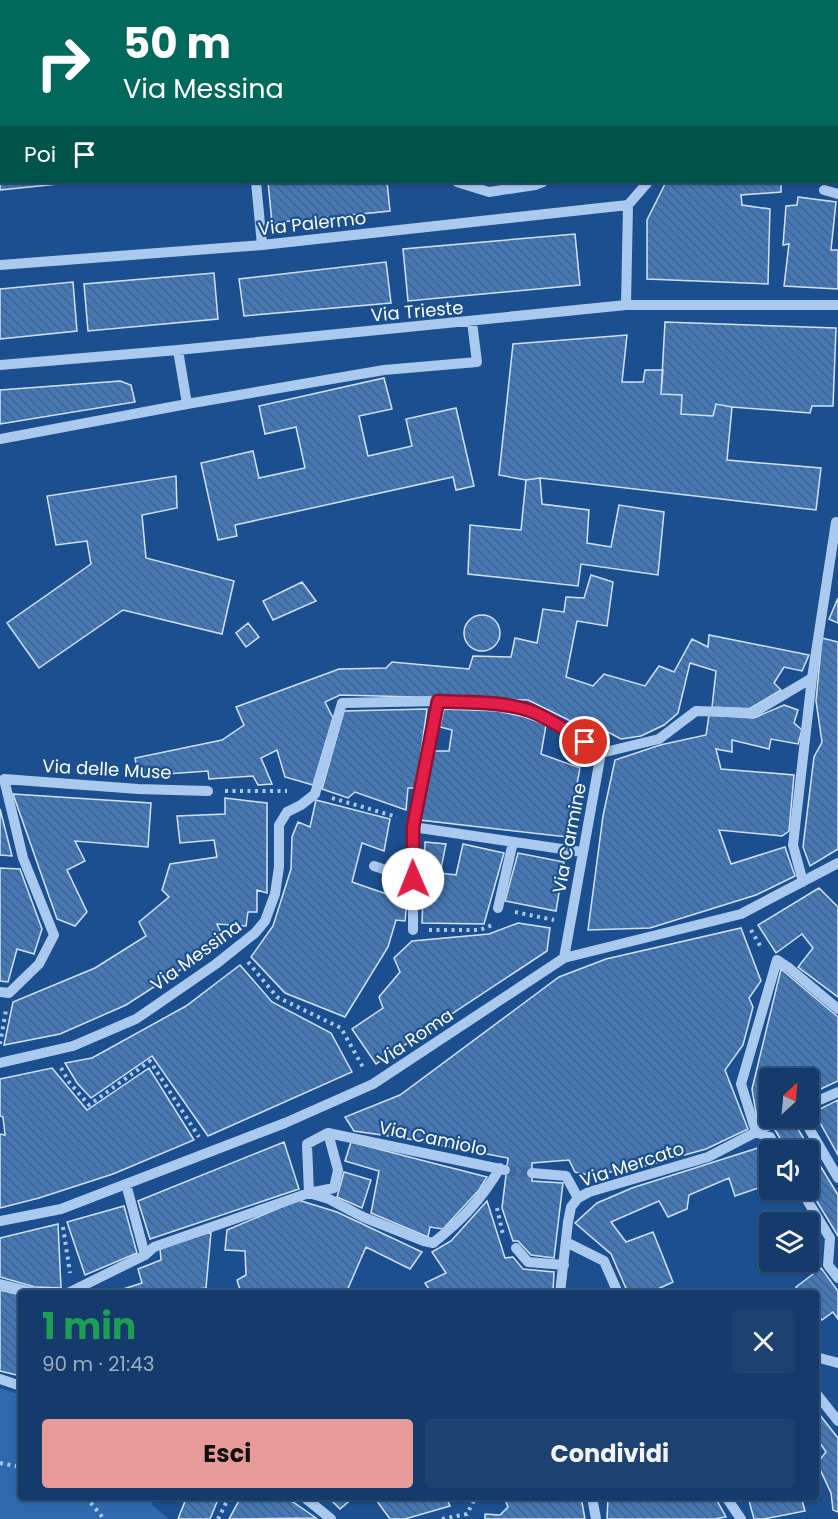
<!DOCTYPE html>
<html lang="it">
<head>
<meta charset="utf-8">
<style>
  :root { --surface:#143b6b; --page:#1d4271; --text:#f1f3f6; --muted:#9dadc1; --line:#33557e; --accent:#e69b98 }
  body { margin:0; font-family:Poppins,sans-serif; background:var(--page); color:var(--text); height:100vh; display:flex; flex-direction:column; font-size:22px; white-space:nowrap }
  * { box-sizing:border-box; margin:0 }
  p { font-size:20px; color:var(--muted) }
  .icon { flex:none; width:33px; height:33px; fill:none; stroke:currentColor; stroke-width:2; stroke-linecap:round; stroke-linejoin:round }
  .map { position:relative; flex:1; overflow:hidden }
  .drawer { position:absolute; left:18px; top:1290px; width:801px; height:210px; display:flex; flex-direction:column; background:var(--surface); border-radius:6px; box-shadow:0 2px 4px #0004,0 0 0 2px var(--line) }
  .drawer>* { flex:none }
  .top-card { position:absolute; left:0px; top:0px; width:838px; height:183px; box-shadow:0 2px 4px #0004,0 0 0 2px var(--line); background:#00695c; color:#fff; overflow:hidden }
  .needle { width:39px; rotate:26deg }
  .buttons { position:absolute; left:759px; top:1068px; display:grid; gap:12px }
  .buttons a { display:grid; place-items:center; width:60px; height:60px; border-radius:6px; background:var(--surface); box-shadow:0 2px 4px #0004,0 0 0 2px var(--line); font-size:30px }
  .pin { position:absolute; display:grid; place-items:center; width:51px; height:51px; color:#fff; margin:-26px; border:3px solid #fff; border-radius:50%; box-shadow:0 2px 6px #0007 }
  .me { position:absolute; width:66px; margin:-33px; rotate:359deg; stroke-linejoin:round; filter:drop-shadow(0 0 4px #0008) }
  .turn { display:flex; align-items:center; gap:21px; height:126px; padding:0 24px; font-size:27px }
  .turn .icon { width:78px; height:78px; stroke-width:2.5 }
  .turn b { display:block; font-size:42px; line-height:51px }
  .then { display:flex; align-items:center; height:57px; padding:0 24px; background:#0003; gap:12px; font-size:22px }
  .round { display:grid; place-items:center; flex:none; width:63px; height:63px; border-radius:6px; background:var(--page) }
  .head { display:flex; align-items:center; justify-content:space-between; height:102px; padding:0 24px }
  h1 { font-size:36px; font-weight:700; line-height:45px; color:#1e9e55 }
  .cta { display:flex; gap:12px; margin-top:auto; padding:12px 24px }
  .cta a { flex:1; height:69px; border-radius:6px; background:var(--accent); color:#111; font-size:24px; font-weight:700; line-height:69px; text-align:center }
  .cta a+a { background:var(--page); color:var(--text) }
  .map>svg:first-child { display:block }
  .green { fill:#2e69ad }
  .building { fill:url(#building-back-hatch); stroke:#cfe3fa; stroke-width:1.5 }
  .lines { fill:none; stroke-linecap:round; stroke-linejoin:round }
  .minor-tunnel { stroke:#3d69a0; stroke-width:10; stroke-dasharray:10 5; stroke-linecap:butt }
  .path { stroke:#a9c9ee; stroke-width:4; stroke-dasharray:3 4.5; stroke-linecap:butt }
  .minor { stroke:#a9c9ee; stroke-width:10 }
  .route-casing { stroke:#92132f; stroke-width:15 }
  .route { stroke:#e11d48; stroke-width:10 }
  .labels { text-anchor:middle; dominant-baseline:central; stroke-width:4.5; stroke-linejoin:round; paint-order:stroke }
  .street-label { font-size:18px; fill:#fff; stroke:#1b4f8f }
</style>
</head>
<body>
<div class="map">
<svg width="838" height="1519" viewBox="0 0 838 1519">
  <defs>
    <pattern id="building-back-hatch" width="6" height="6" patternUnits="userSpaceOnUse" patternTransform="scale(1.5)"><rect width="6" height="6" fill="#4478b7"/><path d="M-1 5l2 2M0 0l6 6M5-1l2 2" fill="none" stroke="#486282"/></pattern>
  </defs>
  <rect width="100%" height="100%" fill="#1b4f8f"/>
  <path class="green" d="M0 1388 21 1395V1497H154L152 1505 169 1519H0Z"/>
  <path class="building" d="M0 0H39L2 2V31Z
    M253 0H433L432 2Z
    M497 0H625L497 2Z
    M660 0H801L659 2Z
    M0 53H2L0 92Z
    M837 112H838V177H837Z
    M0 130H2V182H78L0 190Z
    M268 182H387L390 211 272 223Z
    M666 182H781V192L741 195 742 205 770 209 768 284 647 279V220Z
    M798 197 836 202 831 250H838V289L784 286 789 244 783 245 786 206 797 205Z
    M575 234 580 285 408 301 403 249Z
    M386 262 391 303 244 316 239 279Z
    M214 273 218 319 88 331 84 284Z
    M73 282 77 331 0 339V289Z
    M665 322 836 328 833 406H812L810 413 732 407 716 404 713 416 681 414 682 395 661 394Z
    M627 335 622 382H643L645 370H663L661 394 682 395 681 414 713 416 716 404 732 407 727 460 821 468 816 510 540 478 526 480 499 475 513 344Z
    M384 378 392 409 359 416 368 456 412 446 406 419 456 408 474 486 456 490 453 477 235 525 237 536 218 540 201 463 253 451 259 478 305 468 296 427 265 434 259 406Z
    M120 381 131 385 135 402 0 424V390Z
    M176 476 177 508 142 515 146 558 234 581 222 634 123 610 39 668 7 623 91 564 87 541 56 545 47 496Z
    M540 478 542 504 589 510 587 543 611 547 619 505 664 512 658 575 581 564 578 586 468 574 470 525 521 530 526 480Z
    M591 575 613 582 607 626 577 621 566 677 593 686 604 674 645 686 659 666 674 672 692 639 708 647 709 635 809 655 802 671 784 667 774 683 781 690 749 709 712 707 716 671 690 663 678 713 664 725 641 736 621 739 604 730 599 735 528 700 340 695 325 702 333 718 313 785 285 777 277 750 261 758 272 784 258 785 253 776 209 779 208 771 138 776 135 758 222 740 244 725 236 707 339 669 386 668 392 662 469 669 473 656 511 657 515 638 537 643 543 609 564 612 566 597 584 598Z
    M302 582 316 601 273 620 263 601Z
    M838 598V623L829 619Z
    M464 633a18 18 0 1 1 36 0a18 18 0 1 1-36 0Z
    M248 623 259 637 246 647 236 633Z
    M822 638 838 642V849L810 866 803 847 814 757 822 742 816 701Z
    M784 705 798 710 794 723 802 730 798 744 771 739 769 749 732 740V752L716 749 721 769 794 775 789 831 782 836 719 830 731 864 785 847 795 876 756 895 650 928 588 930 603 816 615 760 660 745 706 735 709 715 754 718Z
    M427 709 416 788H408L406 810 355 792 348 798 322 789 344 711Z
    M444 709 498 711 525 717 546 725 541 754 580 768 567 837 420 820 434 751H449L452 730 440 727Z
    M13 794 151 803 148 847 75 841 85 861 67 870 87 912 75 926 57 919Z
    M225 798 267 803V893L257 890V912H248L246 926 217 924 225 941 126 1005 60 1034 4 1045 13 1002 95 968 146 936 139 922 169 897 162 890 170 864 217 857 214 840 180 843 177 816 225 814Z
    M316 800 390 819 384 851 362 843 352 882 407 901 405 921 396 920 388 947 345 1017 285 993 251 957 273 926 291 869 292 837 298 822 310 827Z
    M0 809 12 856 0 855Z
    M425 842 446 844 440 873 456 875 463 844 504 853 484 924 422 923Z
    M518 853 564 862 556 911 505 901Z
    M0 868 20 869 42 929 34 954 17 949 8 982 0 981Z
    M819 888 838 907V997L798 967 813 948 802 934 776 953 758 925Z
    M518 923 550 928 547 951 376 1064 352 1029 383 1008 379 997 400 972 394 958 412 941 489 934Z
    M741 928 761 981 749 998 753 1007 743 1045 725 1070 748 1129 706 1149 634 1169 588 1175 575 1172 569 1160 532 1163V1181L563 1183 554 1258 531 1255 518 1241H513L502 1208 508 1158 403 1138 354 1131 345 1117 400 1095 559 977 606 959Z
    M240 965 272 1002 331 1033 352 1072 208 1136 152 1056 91 1098 77 1083 65 1063 92 1058 186 1006Z
    M781 969 838 1017V1081L808 1095V1078H770V1113L757 1119 752 1089Z
    M52 1068 87 1110 149 1068 194 1140 113 1174 39 1198 0 1208V1134L5 1135 3 1117 0 1116V1079Z
    M838 1100V1155L814 1112Z
    M793 1121 838 1195V1236L808 1187V1150H787L775 1130Z
    M284 1142 299 1189 150 1239 138 1201Z
    M351 1142 487 1177 479 1190 443 1229 430 1227 428 1237 371 1213 379 1171 345 1161Z
    M761 1147 770 1172V1184L735 1196 729 1178 689 1195 687 1209 668 1217 659 1201 611 1222 626 1242 653 1232 673 1282 653 1291 654 1293H628L611 1254 575 1223 597 1203 632 1188Z
    M344 1172 371 1180 362 1208 337 1197Z
    M298 1200 337 1212 422 1252 410 1269 366 1247 346 1293H241L237 1280 246 1275 245 1251 225 1250 227 1230Z
    M487 1201 505 1258 513 1257 523 1269 554 1272 553 1292 544 1289V1293H431L425 1283 446 1273 432 1252 451 1241Z
    M124 1206 137 1253 85 1275 67 1222Z
    M58 1224 61 1288 35 1287 0 1277V1238Z
    M211 1232 206 1288 167 1293H111L142 1283 138 1269 161 1260 160 1248Z
    M821 1268 838 1291V1319L833 1312 822 1320 816 1313V1293H801L796 1287Z
    M0 1290 21 1295V1325L17 1340 21 1342V1376L0 1371Z
    M816 1410 838 1438V1512L833 1510 831 1493 817 1463 826 1452 816 1437Z
    M178 1497H219L210 1519H178L185 1501Z
    M241 1497H281L293 1502 316 1518 229 1519Z
    M328 1497H354L340 1509Z
    M374 1497H446L450 1506 405 1519H390Z
    M504 1497H581L585 1519H485V1514L500 1515 508 1507Z
    M608 1497H715L726 1517 714 1519H607Z
    M748 1497H801L805 1511 764 1519H754Z"/>
  <g class="lines">
    <path class="minor-tunnel" d="M506 1170 532 1173"/>
    <path class="path" d="M225 791H287
      M332 798 397 817
      M515 912 554 920
      M429 930H480L492 925
      M751 930 762 949
      M248 962 277 997 341 1028 364 1069
      M0 1044 6 1010
      M61 1068 69 1082 89 1105 150 1061 199 1137
      M497 1208 503 1235
      M63 1227 70 1273
      M0 1463 21 1467
      M86 1497 104 1519
      M218 1519 229 1497
      M442 1519 467 1514 474 1500 473 1497"/>
    <path class="minor" d="M238 0V2
      M642 2 643 0
      M805 2 806 0
      M837 90H838
      M256 182 262 245
      M457 182 489 192 535 185 543 182
      M824 190 838 194
      M0 265 262 245 628 205
      M626 305 628 205 648 182
      M0 365 178 350 626 305H838
      M187 404 384 370 477 362 472 322
      M0 439 187 404 178 350
      M601 753 659 739 696 711 753 713 812 678
      M413 827 582 852
      M374 866 413 879
      M803 882 793 845 812 678 836 522
      M498 908 513 842
      M413 930V827L438 701
      M564 958 601 753
      M0 992 9 993 39 964 54 935 23 858 4 779 138 789 208 791
      M0 1063 73 1046 136 1019 216 964 255 933 265 921 275 894 279 867V825L287 812 301 805 315 794 342 703 438 701 503 705 527 710 551 721 601 753
      M808 1105 838 1092
      M803 1118 838 1178
      M328 1133 338 1170 334 1188 309 1193 307 1144 328 1133 505 1170
      M778 1150 770 1137 756 1132 741 1084 777 960 789 968 838 1009
      M532 1173 566 1176 578 1198
      M126 1184 145 1255
      M801 1190 830 1238 828 1265 838 1278
      M0 1221 61 1209 285 1123 373 1084 564 958 741 914 838 863
      M566 1242 604 1261 618 1293
      M516 1248 528 1262 564 1265
      M0 1284 36 1293
      M68 1293 145 1255 154 1247 309 1193 329 1199 363 1217 424 1241 433 1243C462 1220 481 1200 500 1168
      M560 1293 568 1222 571 1207 578 1198 589 1192 708 1157 783 1118
      M816 1357 838 1363
      M0 1379 21 1386
      M816 1393 838 1421
      M304 1497 331 1519
      M592 1497 596 1519
      M726 1497 741 1519"/>
  </g>
  <g class="lines">
    <defs>
      <path id="route" d="M413 879V827L438 701C467 703 500 701 528 710 548 717 567 731 585 742"/>
    </defs>
    <use href="#route" class="route-casing"/>
    <use href="#route" class="route"/>
  </g>
  <g class="labels">
    <g class="street-label">
      <text transform="translate(312 223) rotate(-6)">Via Palermo</text>
      <text transform="translate(417 311) rotate(-5)">Via Trieste</text>
      <text transform="translate(107 769) rotate(3)">Via delle Muse</text>
      <text transform="translate(569 838) rotate(-79)">Via Carmine</text>
      <text transform="translate(196 955) rotate(-36)">Via Messina</text>
      <text transform="translate(415 1037) rotate(-34)">Via Roma</text>
      <text transform="translate(433 1138) rotate(12)">Via Camiolo</text>
      <text transform="translate(632 1164) rotate(-18)">Via Mercato</text>
    </g>
  </g>
</svg>
<div class="buttons">
<a><svg class="needle" viewBox="-14 -14 28 28"><path d="M0-13l5 13h-10z" fill="#e53935"/><path d="M0 13l5-13h-10z" fill="#9dadc1"/></svg></a>
<a><svg class="icon" aria-label="sound" viewBox="0 0 24 24"><path d="M4 9h4l5-4v14l-5-4H4zM17 9q2 3 0 6"/></svg></a>
<a><svg class="icon" aria-label="layers" viewBox="0 0 24 24"><path d="M12 4l9 5-9 5-9-5zM3 14l9 5 9-5"/></svg></a>
</div>
<div class="pin" style="left:585px;top:742px;background:#d93025"><svg class="icon" aria-label="arrive" viewBox="0 0 24 24"><path d="M6 21V4h12l-3 4 3 4H6"/></svg></div>
<svg class="me" style="left:413px;top:879px" viewBox="-20 -20 40 40"><circle r="19" fill="#fff"/><path d="M0-13L10 11 0 6-10 11z" fill="#e11d48"/></svg>
<div class="top-card">
<div class="turn"><svg class="icon" aria-label="right" viewBox="0 0 24 24"><path d="M7 20v-9h11M14 6l5 5-5 5"/></svg><div><b>50 m</b>Via Messina</div></div>
<div class="then">Poi<svg class="icon" aria-label="arrive" viewBox="0 0 24 24"><path d="M6 21V4h12l-3 4 3 4H6"/></svg></div>
</div>
<section class="drawer">
<div class="head"><div><h1>1 min</h1><p>90 m · 21:43</p></div><a class="round"><svg class="icon" aria-label="close" viewBox="0 0 24 24"><path d="M6 6l12 12M18 6L6 18"/></svg></a></div>
<div class="cta"><a>Esci</a><a>Condividi</a></div>
</section>
</div>
</body>
</html>
